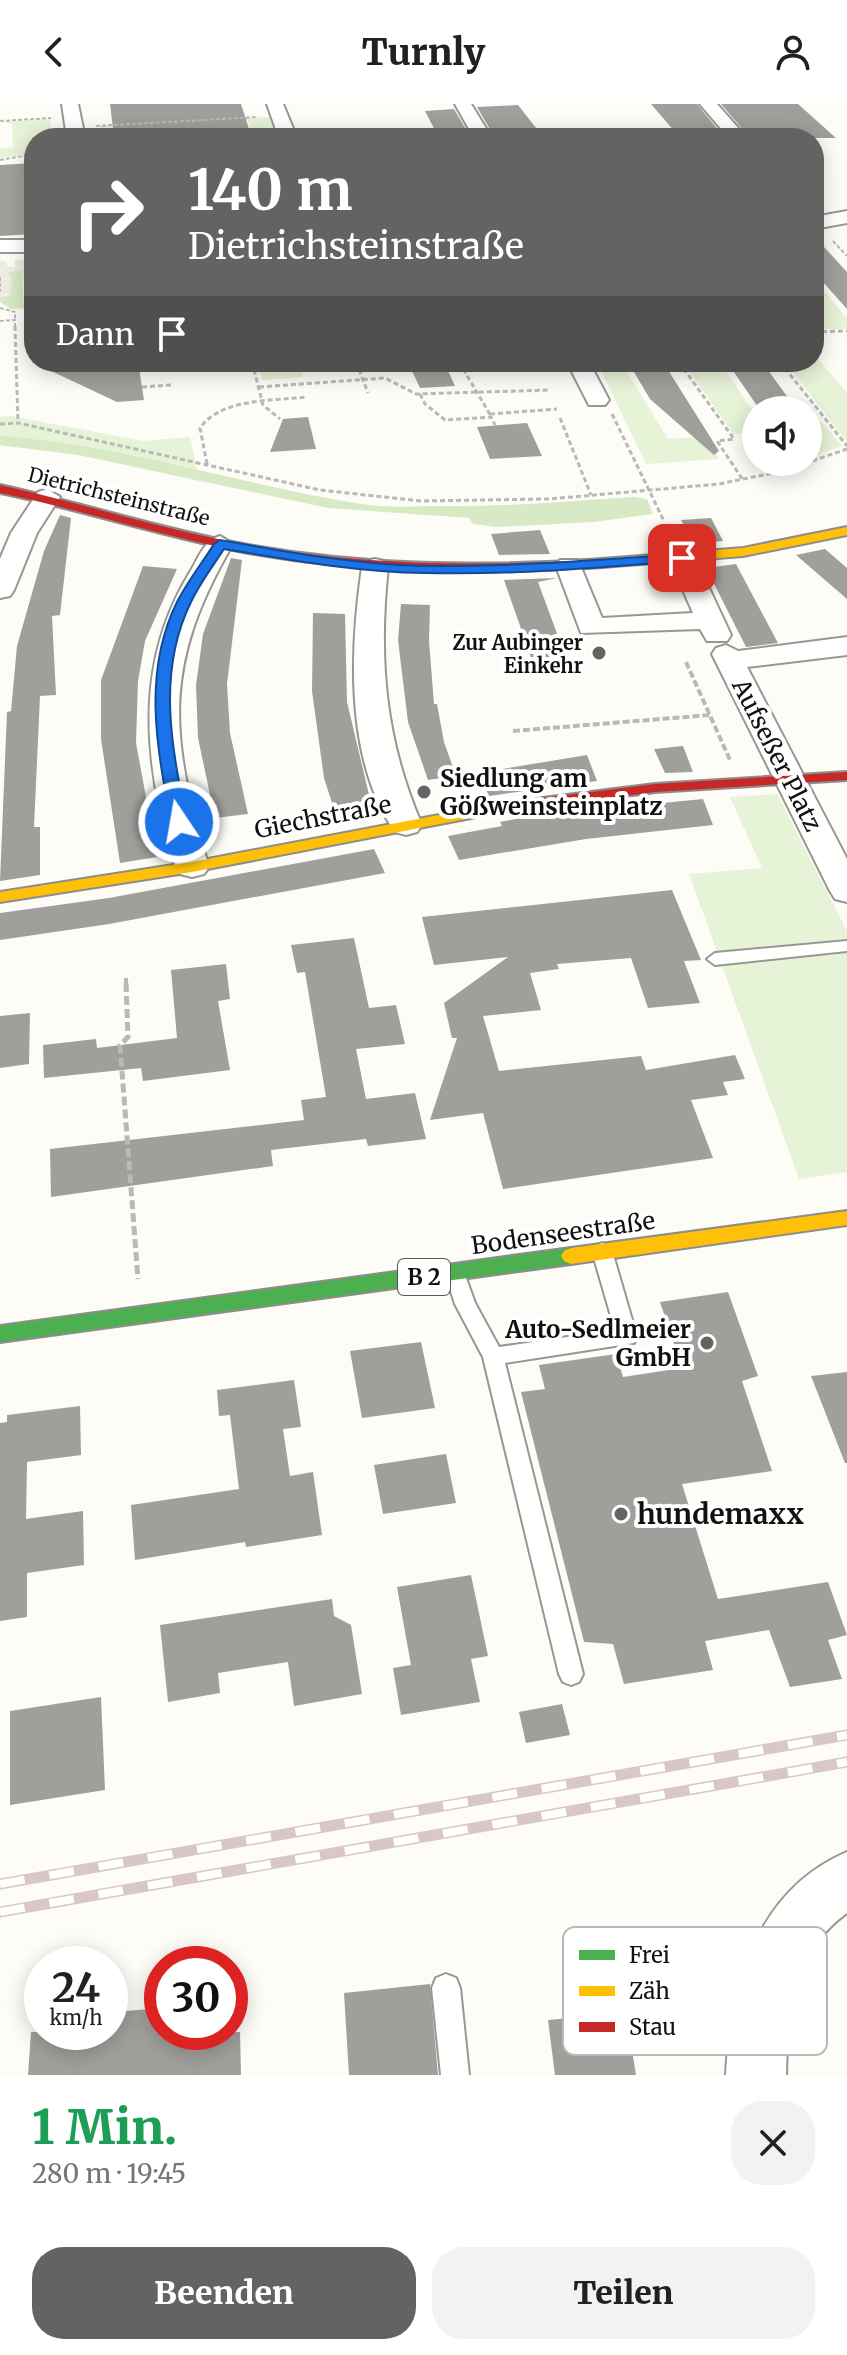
<!DOCTYPE html>
<html lang="de">
<head>
<meta charset="utf-8">
<style>
  :root { --surface:#fff; --page:#f2f2f2; --text:#202124; --muted:#757577; --accent:#646362 }
  body { margin:0; font-family:Merriweather,serif; background:var(--page); color:var(--text); height:100vh; display:flex; flex-direction:column; font-size:30px; white-space:nowrap }
  * { box-sizing:border-box; margin:0 }
  p { font-size:26px; color:var(--muted) }
  .icon { flex:none; width:44px; height:44px; fill:none; stroke:currentColor; stroke-width:2; stroke-linecap:round; stroke-linejoin:round }
  .map { position:relative; height:1971px; overflow:hidden }
  .details { display:flex; flex-direction:column; background:var(--surface); flex:1 }
  .details>* { flex:none }
  .hud { position:absolute; left:24px; top:24px; width:800px; height:244px; border-radius:32px; box-shadow:0 4px 20px #0003; background:#646362; color:#fff; overflow:hidden }
  .fabs { position:absolute; left:742px; top:292px; display:grid; gap:16px }
  .fabs a { display:grid; place-items:center; width:80px; height:80px; border-radius:50%; background:var(--surface); box-shadow:0 4px 20px #0003; font-size:40px }
  .speed { position:absolute; left:24px; top:1842px; display:flex; gap:16px; font-size:40px; font-weight:700; text-align:center }
  .speed>* { display:grid; place-content:center; width:104px; height:104px; border-radius:50%; background:var(--surface); box-shadow:0 4px 20px #0003; line-height:1 }
  .speed small { font-size:20px; font-weight:400 }
  .speed .limit { border:12px solid #d22; background:#fff; color:#111 }
  .pin { position:absolute; display:grid; place-items:center; width:68px; height:68px; color:#fff; margin:-34px; border-radius:16px; box-shadow:0 4px 12px #0006 }
  .me { position:absolute; width:88px; margin:-44px; rotate:348deg; stroke-linejoin:round; filter:drop-shadow(0 0 6px #0008) }
  .turn { display:flex; align-items:center; gap:28px; height:168px; padding:0 32px; font-size:36px }
  .turn .icon { width:104px; height:104px; stroke-width:2.5 }
  .turn b { display:block; font-size:56px; line-height:68px }
  .then { display:flex; align-items:center; height:76px; padding:0 32px; background:#0003; gap:16px; font-size:30px }
  .round { display:grid; place-items:center; flex:none; width:84px; height:84px; border-radius:32px; background:var(--page) }
  .headline { display:flex; align-items:center; justify-content:space-between; height:136px; padding:0 32px }
  h1 { font-size:48px; font-weight:800; line-height:60px; color:#1e9e55 }
  .primary-button { display:flex; gap:16px; margin-top:auto; padding:16px 32px }
  .primary-button a { flex:1; height:92px; border-radius:32px; background:var(--accent); color:#fff; font-size:32px; font-weight:800; line-height:92px; text-align:center }
  .primary-button a+a { background:var(--page); color:var(--text) }
  header { display:flex; justify-content:space-between; align-items:center; height:104px; padding:0 32px; background:var(--surface); font-size:36px; font-weight:800 }
  .map>svg:first-child { display:block }
  .green { fill:#e7f3d7; fill-rule:evenodd }
  .forest { fill:#d8eac5 }
  .plaza { fill:#edebe2 }
  .building { fill:#a19f9c }
  .lines { fill:none; stroke-linecap:round; stroke-linejoin:round }
  .lane-casing { stroke:#979795; stroke-width:4 }
  .street-casing { stroke:#979795; stroke-width:4 }
  .fast-casing { stroke:#8e8d8b; stroke-width:4 }
  .slow-casing { stroke:#8e8d8b; stroke-width:4 }
  .jam-casing { stroke:#8e8d8b; stroke-width:4 }
  .path-far3 { stroke:#b9b9b8; stroke-width:2; stroke-dasharray:4 2; stroke-linecap:butt }
  .path-far2 { stroke:#b9b9b8; stroke-width:3; stroke-dasharray:5 3; stroke-linecap:butt }
  .path-far1 { stroke:#b9b9b8; stroke-width:4; stroke-dasharray:7 3; stroke-linecap:butt }
  .path { stroke:#b9b9b8; stroke-width:5; stroke-dasharray:9 4; stroke-linecap:butt }
  .lane { fill:#fffffe; fill-rule:evenodd }
  .street { fill:#fffffe; fill-rule:evenodd }
  .fast { fill:#4caf50; fill-rule:evenodd }
  .slow { fill:#ffc107; fill-rule:evenodd }
  .jam { fill:#c62828; fill-rule:evenodd }
  .rail-casing { stroke:#d9c6c7; stroke-width:11 }
  .rail { stroke:#fff; stroke-width:8; stroke-dasharray:25; stroke-linecap:butt }
  .route { fill:#1a73e8; stroke:#114b97; stroke-width:2 }
  .poi-dot { fill:#646362; stroke:#fff; stroke-width:3 }
  .labels { text-anchor:middle; dominant-baseline:central; stroke-width:8; stroke-linejoin:round; paint-order:stroke }
  .far-street-label { font-size:20px; fill:#111; stroke:#fff }
  .far-poi-label { font-size:20px; font-weight:bold; fill:#111; stroke:#fff; text-anchor:end }
  .shield { fill:#fff; stroke:#585858; stroke-width:2 }
  .shield-label { font-size:22px; font-weight:bold; fill:#111 }
  .street-label { font-size:24px; fill:#111; stroke:#fff }
  .poi-label { font-size:24px; font-weight:bold; fill:#111; stroke:#fff; text-anchor:start }
  .near-poi-label { font-size:28px; font-weight:bold; fill:#111; stroke:#fff; text-anchor:start }
  .key { fill:#fff; stroke:#b8b8b8; stroke-width:2 }
  .key-label { font-size:22px; fill:#111 }
</style>
</head>
<body>
<header><svg class="icon" aria-label="back" viewBox="0 0 24 24"><path d="M15 5l-7 7 7 7"/></svg>Turnly<svg class="icon" aria-label="person" viewBox="0 0 24 24"><circle cx="12" cy="8" r="4"/><path d="M4 21q1-7 8-7t8 7"/></svg></header>
<div class="map">
<svg width="847" height="1971" viewBox="0 0 847 1971">
  <rect width="100%" height="100%" fill="#fdfcf7"/>
  <path class="green" d="M270 13 277 34H102L100 22ZM248 16 250 25 114 32V23Z
    M50 15 53 34H34V49L0 54V45L13 43 12 20 1 18Z
    M814 175 847 214V225H825L814 217Z
    M814 250 847 289V338L785 258H814Z
    M257 258H298L303 273 262 276Z
    M597 258H621L668 335 705 333 719 355 646 360Z
    M683 258H720L756 312V329L733 330Z
    M11 312 143 337 190 333 200 377 79 351 0 341V313Z
    M822 318 842 342 808 354V319Z
    M777 690 847 827V1068L799 1075 689 770 762 764 730 693Z"/>
  <path class="forest" d="M22 165 24 204 11 205 0 198V193L9 191 12 173 7 168Z
    M0 332C125 341 244 382 368 401 392 404 417 402 441 402 505 403 570 397 634 393L647 395 653 410 594 418 496 423 473 420 469 414 328 404 79 351 0 341Z"/>
  <path class="plaza" d="M34 155V177L23 178 21 165 8 167 12 173 11 188 0 193V156L5 157 8 163H15V156Z"/>
  <path class="building" d="M110 0H241L249 25 114 32Z
    M651 0H697L725 34H691L690 28 676 29Z
    M721 0H798L836 34H750Z
    M518 1 544 34H495L477 3Z
    M454 5 471 34H439L425 7Z
    M34 59V130L0 132V61Z
    M814 132 847 168V205L814 168Z
    M32 258H138L144 296 117 298Z
    M408 258H444L455 282 420 284Z
    M628 258H663L719 347 714 351 650 295Z
    M727 258H762L797 306H760Z
    M308 313 316 345 270 348 283 315Z
    M527 319 542 352 490 355 477 323Z
    M60 411 71 414 60 511 52 512 56 591 40 592 34 723H40V771L0 777 7 608 11 607 17 542 44 447Z
    M711 414 723 437 693 440 681 416Z
    M540 426 550 450 499 451 491 430Z
    M825 445 847 464V495L796 451Z
    M231 454 242 456 227 580 230 629 248 710 215 714 198 634 196 581 203 530Z
    M736 460 778 539 746 543 706 464Z
    M143 462 177 465 145 537 138 577 136 639 157 753 120 759 101 635V576Z
    M557 474 538 478 569 562 535 565 504 476Z
    M401 500 430 501 429 537 434 600H437L444 638 456 672 428 676 408 618 398 536Z
    M313 509 345 510 347 598 371 699 334 705 324 674 312 587Z
    M683 642 693 668 665 669 654 645Z
    M587 651 597 677 489 692 478 669Z
    M703 695 713 721 586 735 459 756 448 732 502 722 500 718 531 712Z
    M374 745 385 769 109 820 0 836V809L109 794Z
    M672 786 701 856 684 857 700 899 648 904 631 854 557 860 559 865 530 869 541 906 483 912 499 967 641 952 646 966 735 951 745 975 723 978 728 991 691 996 713 1054 503 1085 483 1009 430 1016 457 934H452L444 899 508 853 434 861 422 813Z
    M354 834 369 904 396 901 405 940 356 945 366 995 415 989 426 1035 368 1042 366 1035 271 1046 273 1062 51 1093 50 1045 304 1016 301 996 326 993 305 868 297 869 291 841Z
    M226 860 230 895 218 897 230 966 143 977 141 964 44 974 43 941 96 935 97 944 177 934 171 866Z
    M30 909 29 960 0 964V912Z
    M728 1188 758 1272 742 1277 772 1367 682 1380 718 1495 828 1478 847 1531 828 1536 842 1575 790 1583 769 1526 705 1537 713 1566 624 1580 613 1540 584 1538 521 1288 545 1285 539 1261 616 1250 623 1273 682 1264 660 1198Z
    M421 1238 435 1304 362 1314 350 1247Z
    M847 1268V1359H845L811 1272Z
    M294 1276 301 1323 283 1325 290 1372 313 1368 322 1431 246 1443 245 1438 135 1456 131 1401 239 1385 230 1311 219 1312 217 1286Z
    M80 1302 81 1351 27 1358 26 1415 83 1407 84 1461 27 1469V1513L0 1517V1319L7 1318V1311Z
    M446 1350 456 1399 383 1410 374 1361Z
    M471 1471 488 1552 471 1555 480 1598 401 1611 393 1564 411 1561 397 1483Z
    M332 1495 334 1512 351 1521 362 1590 294 1602 288 1558 218 1569 220 1589 168 1598 160 1521Z
    M101 1593 105 1686 10 1701V1607Z
    M562 1600 570 1631 526 1639 519 1608Z
    M430 1880 438 1971H349L344 1889Z
    M162 1904V1928H240L241 1971H28L31 1928H113L114 1908Z
    M626 1909 636 1971H555L548 1916Z"/>
  <g class="lines">
    <defs>
      <path id="lane" d="M847 837V847L715 861 707 855 715 849Z
        M602 1139 609 1142 612 1147 637 1233 634 1239 505 1259 583 1570 579 1578 571 1581 563 1578 559 1570 483 1253 455 1200 445 1169 448 1163 455 1161 462 1163 475 1199 499 1243 615 1226 592 1147 595 1142Z
        M446 1870 456 1874 460 1884 469 1971H441L432 1884 436 1874Z"/>
      <path id="street" d="M62 0H78L85 34H67Z
        M267 0H283L297 34H279Z
        M455 0H471L492 34H474Z
        M700 0H717L747 34H729Z
        M847 107V119L814 125V113Z
        M0 136H34V148H0Z
        M567 258H589L609 296 605 301H589Z
        M47 385 60 393 37 429 14 486 10 492 0 494V455L11 429 38 388Z
        M220 432 233 440C162 561 169 632 209 763L204 770 192 773 180 770C169 753 164 727 160 706 142 623 144 543 190 468 198 455 204 436 220 432Z
        M682 446 691 448 695 454 731 531 727 537H707L700 525 581 529 556 462 560 456H578L602 514 693 509 669 454 673 448Z
        M375 455 384 457 388 463C378 555 385 636 422 721L417 728 406 731 395 728C345 656 350 545 362 463L366 457Z
        M847 533V551L747 563 847 755V798L835 795 830 787 712 550 716 544 726 541 738 547Z
        M847 1748V1809C794 1846 787 1912 786 1971H726C730 1882 757 1786 847 1748Z"/>
      <path id="fast" d="M571 1144 578 1147 581 1152 578 1157 571 1160 0 1238V1222Z"/>
      <path id="slow" d="M847 423V431L743 452 602 463 596 459 602 455 743 444Z
        M502 699 507 701V707L192 768 0 798V788L192 758Z
        M847 1107V1121L571 1160 564 1157 561 1152 564 1147 571 1144Z"/>
      <path id="jam" d="M0 381C82 399 161 425 243 440 362 462 482 463 602 455L608 459 602 463C482 471 362 470 243 448 161 432 82 406 0 389Z
        M847 668V676L655 688 502 709 494 704 502 699 655 680Z"/>
    </defs>
    <use href="#lane" class="lane-casing"/>
    <use href="#street" class="street-casing"/>
    <use href="#fast" class="fast-casing"/>
    <use href="#slow" class="slow-casing"/>
    <use href="#jam" class="jam-casing"/>
    <path class="path-far3" d="M0 17 51 14
      M96 22 258 13
      M0 56 34 50
      M833 137 847 152
      M0 173V188
      M0 204 15 208V216
      M0 217 15 216V224"/>
    <path class="path-far2" d="M15 222 18 319
      M814 228 847 227
      M252 258 263 301 280 315
      M356 258 368 289
      M459 258 491 312
      M679 258 734 335 717 337 743 376
      M780 258 847 342
      M142 283 171 281
      M259 283 385 274 416 290 549 286
      M420 290 425 300 445 316 491 313 495 321
      M490 310 557 305
      M612 310 664 417
      M560 314 591 391
      M0 320 18 319 320 386 421 397 549 395 719 380 783 367 847 345
      M207 360 200 324C221 294 273 297 306 293"/>
    <path class="path-far1" d="M686 558 730 656
      M513 627 710 611
      M126 874V881"/>
    <path class="path" d="M126 879 128 933 120 941 138 1175"/>
    <use href="#lane" class="lane"/>
    <use href="#street" class="street"/>
    <use href="#fast" class="fast"/>
    <use href="#slow" class="slow"/>
    <use href="#jam" class="jam"/>
    <defs>
      <path id="rail" d="M0 1780 847 1631
        M0 1808 847 1658"/>
    </defs>
    <use href="#rail" class="rail-casing"/>
    <use href="#rail" class="rail"/>
  </g>
  <path class="route" d="M220 436C288 448 357 461 426 462 511 463 597 456 682 450L688 454 682 457C597 464 510 471 425 469 357 468 290 456 224 445 213 462 200 479 191 498 156 569 172 645 187 718L179 723 171 718C157 644 142 569 177 498 187 478 202 459 214 440Z"/>
  <g class="poi-dot">
    <circle cx="599" cy="549" r="8"/>
    <circle cx="424" cy="688" r="8"/>
    <circle cx="707" cy="1239" r="8"/>
    <circle cx="621" cy="1410" r="8"/>
  </g>
  <g class="labels">
    <g class="far-street-label">
      <text transform="translate(119 392) rotate(14)">Dietrichsteinstraße</text>
    </g>
    <g class="far-poi-label">
      <text x="583" y="538">Zur Aubinger<tspan x="583" dy="23">Einkehr</tspan></text>
    </g>
    <rect class="shield" x="398" y="1155" width="52" height="36" rx="6"/>
    <g class="shield-label">
      <text x="424" y="1173">B 2</text>
    </g>
    <g class="street-label">
      <text transform="translate(777 651) rotate(63)">Aufseßer Platz</text>
      <text transform="translate(323 713) rotate(-11)">Giechstraße</text>
      <text transform="translate(563 1129) rotate(-8)">Bodenseestraße</text>
    </g>
    <g class="poi-label">
      <text x="440" y="674">Siedlung am<tspan x="440" dy="28">Gößweinsteinplatz</tspan></text>
      <text x="691" y="1225" text-anchor="end">Auto-Sedlmeier<tspan x="691" dy="28">GmbH</tspan></text>
    </g>
    <g class="near-poi-label">
      <text x="637" y="1410">hundemaxx</text>
    </g>
  </g>
  <rect x="563" y="1823" width="264" height="128" rx="12" class="key"/>
  <rect x="579" y="1846" width="36" height="10" fill="#4caf50"/>
  <rect x="579" y="1882" width="36" height="10" fill="#ffc107"/>
  <rect x="579" y="1918" width="36" height="10" fill="#c62828"/>
  <g class="key-label">
    <text x="629" y="1859">Frei</text>
    <text x="629" y="1895">Zäh</text>
    <text x="629" y="1931">Stau</text>
  </g>
</svg>
<div class="fabs">
<a><svg class="icon" aria-label="sound" viewBox="0 0 24 24"><path d="M4 9h4l5-4v14l-5-4H4zM17 9q2 3 0 6"/></svg></a>
</div>
<div class="speed"><div>24<small>km/h</small></div><div class="limit">30</div></div>
<div class="pin" style="left:682px;top:454px;background:#d93025"><svg class="icon" aria-label="arrive" viewBox="0 0 24 24"><path d="M6 21V4h12l-3 4 3 4H6"/></svg></div>
<svg class="me" style="left:179px;top:718px" viewBox="-20 -20 40 40"><circle r="17" fill="#1a73e8" stroke="#fff" stroke-width="3"/><path d="M0-11L8 9 0 5-8 9z" fill="#fff"/></svg>
<div class="hud">
<div class="turn"><svg class="icon" aria-label="right" viewBox="0 0 24 24"><path d="M7 20v-9h11M14 6l5 5-5 5"/></svg><div><b>140 m</b>Dietrichsteinstraße</div></div>
<div class="then">Dann<svg class="icon" aria-label="arrive" viewBox="0 0 24 24"><path d="M6 21V4h12l-3 4 3 4H6"/></svg></div>
</div>
</div>
<section class="details">
<div class="headline"><div><h1>1 Min.</h1><p>280 m · 19:45</p></div><a class="round"><svg class="icon" aria-label="close" viewBox="0 0 24 24"><path d="M6 6l12 12M18 6L6 18"/></svg></a></div>
<div class="primary-button"><a>Beenden</a><a>Teilen</a></div>
</section>
</body>
</html>
